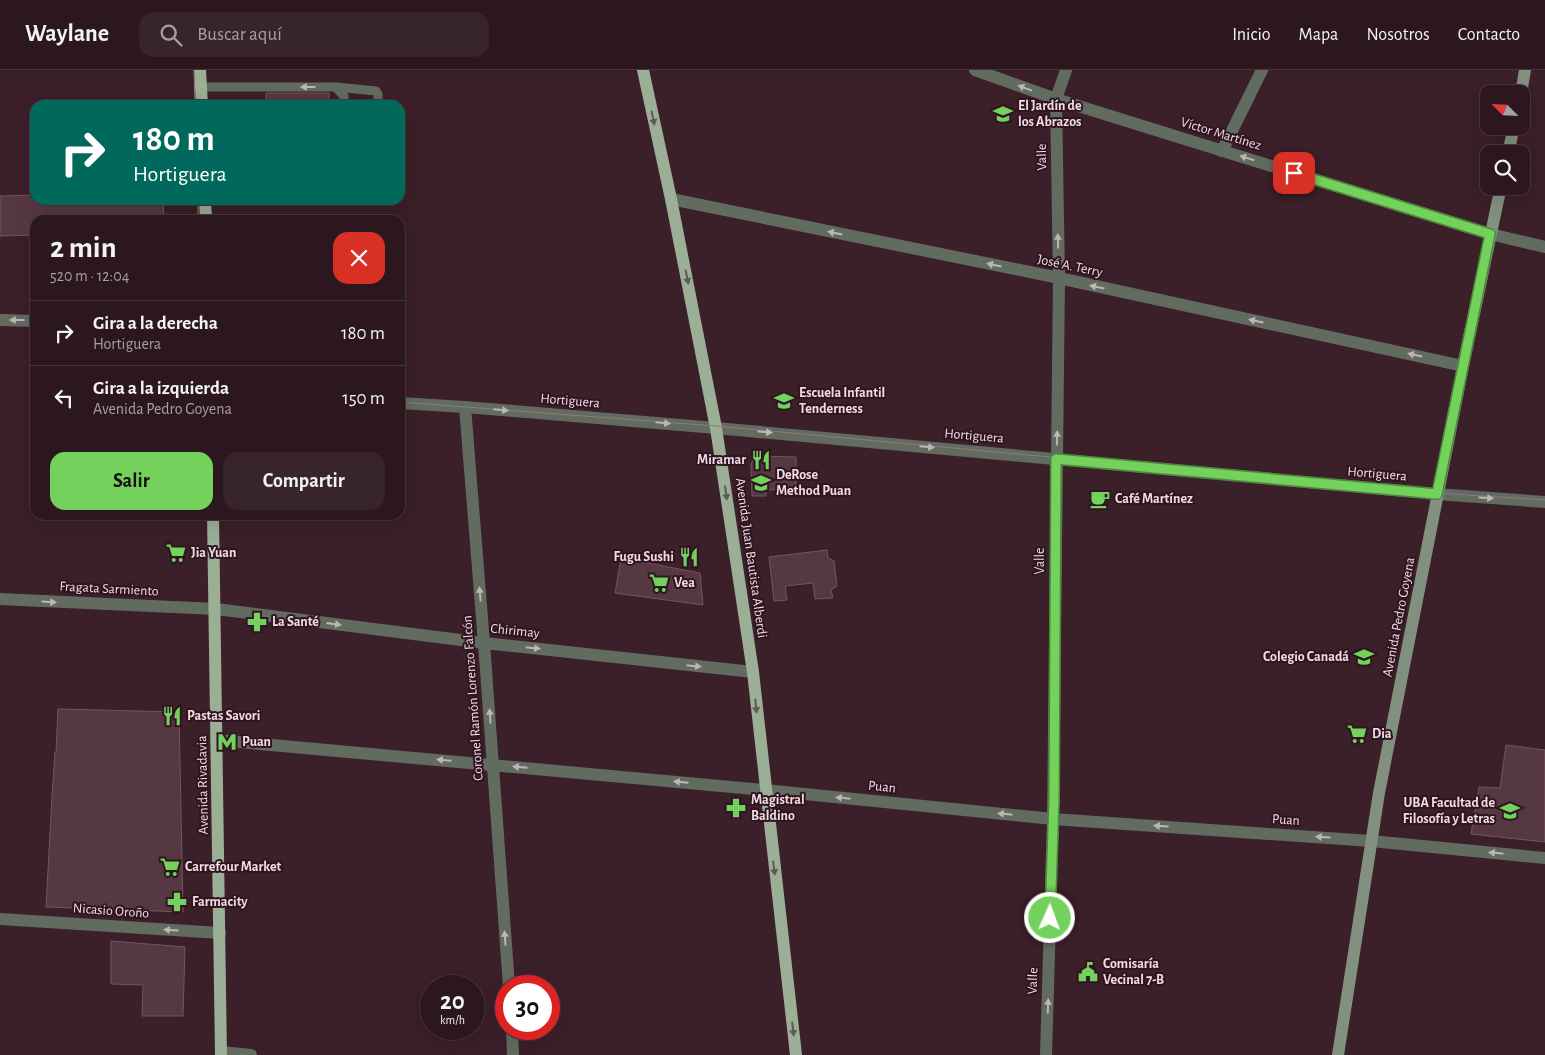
<!DOCTYPE html>
<html lang="es">
<head>
<meta charset="utf-8">
<style>
  :root { --surface:#2c171f; --page:#38242c; --text:#f1f3f6; --muted:#a69fa4; --line:#48363d; --accent:#74d25c }
  body { margin:0; font-family:"Alegreya Sans",sans-serif; background:var(--page); color:var(--text); height:100vh; display:flex; flex-direction:column; font-size:19px; white-space:nowrap }
  * { box-sizing:border-box; margin:0 }
  p { font-size:16px; color:var(--muted) }
  .icon { flex:none; width:28px; height:28px; fill:none; stroke:currentColor; stroke-width:2; stroke-linecap:round; stroke-linejoin:round }
  .map { position:relative; flex:1; overflow:hidden }
  .sheet { position:absolute; left:30px; top:145px; width:375px; height:305px; display:flex; flex-direction:column; background:var(--surface); border-radius:15px; box-shadow:0 5px 20px #0002,0 0 0 1px var(--line) }
  .sheet>* { flex:none }
  .guide { position:absolute; left:30px; top:30px; width:375px; height:105px; border-radius:15px; box-shadow:0 5px 20px #0002,0 0 0 1px var(--line); background:#00695c; color:#fff; overflow:hidden }
  .needle { width:32px; rotate:294deg }
  .fabs { position:absolute; left:1480px; top:15px; display:grid; gap:10px }
  .fabs a { display:grid; place-items:center; width:50px; height:50px; border-radius:10px; background:var(--surface); box-shadow:0 5px 20px #0002,0 0 0 1px var(--line); font-size:25px }
  .speed { position:absolute; left:420px; top:905px; display:flex; gap:10px; font-size:25px; font-weight:700; text-align:center }
  .speed>* { display:grid; place-content:center; width:65px; height:65px; border-radius:50%; background:var(--surface); box-shadow:0 5px 20px #0002,0 0 0 1px var(--line); line-height:1 }
  .speed small { font-size:12px; font-weight:400 }
  .speed .limit { border:8px solid #d22; background:#fff; color:#111 }
  .pin { position:absolute; display:grid; place-items:center; width:42px; height:42px; color:#fff; margin:-21px; border-radius:10px; box-shadow:0 2px 8px #0006 }
  .me { position:absolute; width:55px; margin:-28px; rotate:2deg; stroke-linejoin:round; filter:drop-shadow(0 0 4px #0008) }
  .turn { display:flex; align-items:center; gap:18px; height:105px; padding:0 20px; font-size:22px }
  .turn .icon { width:65px; height:65px; stroke-width:2.5 }
  .turn b { display:block; font-size:35px; line-height:42px }
  .round { display:grid; place-items:center; flex:none; width:52px; height:52px; border-radius:15px; background:var(--page) }
  .summary { display:flex; align-items:center; justify-content:space-between; height:85px; padding:0 20px }
  h1 { font-size:30px; font-weight:600; line-height:38px }
  .primary-button { display:flex; gap:10px; margin-top:auto; padding:10px 20px }
  .primary-button a { flex:1; height:58px; border-radius:15px; background:var(--accent); color:#111; font-size:20px; font-weight:600; line-height:58px; text-align:center }
  .primary-button a+a { background:var(--page); color:var(--text) }
  ul { padding:0; list-style:none }
  li { display:flex; align-items:center; gap:15px; height:65px; padding:0 20px; border-top:1px solid var(--line) }
  li div { flex:1 }
  li b { display:block; font-size:19px }
  li em { font-style:normal }
  header { display:flex; align-items:center; gap:30px; box-sizing:border-box; height:70px; padding:0 25px; background:var(--surface); border-bottom:1px solid var(--line) }
  header strong { font-size:24px }
  nav { display:flex; gap:28px; margin-inline-start:auto; font-size:18px }
  .search { width:350px; height:45px; background:var(--page); display:flex; align-items:center; gap:12px; box-sizing:border-box; padding:0 18px; border-radius:15px; color:var(--muted); font-size:19px }
  .map>svg:first-child { display:block }
  .building { fill:#563843; stroke:#75545f }
  .lines { fill:none; stroke-linecap:round; stroke-linejoin:round }
  .service { stroke:#626b60; stroke-width:9 }
  .minor { stroke:#626b60; stroke-width:12 }
  .tertiary { stroke:#626b60; stroke-width:12 }
  .secondary { stroke:#82917f; stroke-width:12 }
  .primary { stroke:#9bae96; stroke-width:12 }
  .tram { stroke:#907880; stroke-width:1 }
  .oneway { fill:#beb5b5 }
  .oneway2 { fill:#605a55 }
  .route-casing { stroke:#4b883c; stroke-width:12 }
  .route { stroke:#74d25c; stroke-width:9 }
  .labels { text-anchor:middle; dominant-baseline:central; stroke-width:4; stroke-linejoin:round; paint-order:stroke }
  .poi-label { font-size:14px; font-weight:bold; fill:#f0dde3; stroke:#301520; text-anchor:start }
  .street-label { font-size:14px; fill:#f0dde3; stroke:#301520 }
</style>
</head>
<body>
<header>
<strong>Waylane</strong>
<div class="search"><svg class="icon" aria-label="search" viewBox="0 0 24 24"><circle cx="10" cy="10" r="6"/><path d="M15 15l6 6"/></svg>Buscar aquí</div>
<nav><a>Inicio</a><a>Mapa</a><a>Nosotros</a><a>Contacto</a></nav>
</header>
<div class="map">
<svg width="1545" height="985" viewBox="0 0 1545 985">
  <rect width="100%" height="100%" fill="#3b1f29"/>
  <path class="building" d="M266 23H329V35H266Z
    M35 125V130H163L164 150H35V165L0 166V126Z
    M758 386 796 387V419L766 420V426H752L751 395 753 389Z
    M827 480 828 488 834 491 837 516 831 520 833 528 815 529 813 513 785 516 787 530 774 531 769 487Z
    M621 488 700 503 703 535 615 523Z
    M58 639 179 642 183 842 46 837 52 727 55 682 56 683Z
    M1506 675 1545 680V772L1471 764 1479 717 1500 718Z
    M111 871 185 877 183 946H142L143 915 111 914Z"/>
  <g class="lines">
    <path class="service" d="M201 17H335L344 26 343 35
      M336 17 376 21 378 24V35"/>
    <path class="minor" d="M975 0 1056 29 1490 164 1545 177
      M1222 81 1262 0
      M671 129 1059 208 1463 296
      M0 250 35 251
      M400 333 465 337 716 358 1437 424 1545 432
      M465 337 484 573 509 916
      M0 529 216 539 484 573 753 602
      M217 670 765 720 1053 749 1371 771 1545 788
      M512 959 513 985
      M221 982 251 985
      M1046 985 1053 749 1059 208 1056 29 1066 0"/>
    <path class="tertiary" d="M0 849 220 863"/>
    <path class="secondary" d="M1521 24 1525 0
      M1508 84 1514 56
      M1338 985 1379 723 1463 296 1501 116"/>
    <path class="primary" d="M200 0 202 35
      M643 0 671 129 716 358 753 602 796 985
      M205 130 206 150
      M213 445 221 985"/>
    <path class="tram" d="M194 0 195 35
      M198 130V150
      M400 332 716 356 1437 423 1545 430"/>
  </g>
  <defs><path id="oneway-solid" d="M-6-.8H1V-3.2L6.5 0L1 3.2V.8H-6Z" transform="scale(1.25)"/></defs>
  <g class="oneway">
    <use href="#oneway-solid" transform="translate(308 17) rotate(-180)"/>
    <use href="#oneway-solid" transform="translate(1025 18) rotate(-160)"/>
    <use href="#oneway-solid" transform="translate(1247 88) rotate(-163)"/>
    <use href="#oneway-solid" transform="translate(835 163) rotate(-168)"/>
    <use href="#oneway-solid" transform="translate(1058 171) rotate(-91)"/>
    <use href="#oneway-solid" transform="translate(994 195) rotate(-168)"/>
    <use href="#oneway-solid" transform="translate(1097 217) rotate(-168)"/>
    <use href="#oneway-solid" transform="translate(17 250) rotate(-180)"/>
    <use href="#oneway-solid" transform="translate(1256 251) rotate(-168)"/>
    <use href="#oneway-solid" transform="translate(1415 285) rotate(-168)"/>
    <use href="#oneway-solid" transform="translate(501 340) rotate(5)"/>
    <use href="#oneway-solid" transform="translate(663 353) rotate(5)"/>
    <use href="#oneway-solid" transform="translate(765 362) rotate(5)"/>
    <use href="#oneway-solid" transform="translate(1057 368) rotate(-89)"/>
    <use href="#oneway-solid" transform="translate(927 377) rotate(5)"/>
    <use href="#oneway-solid" transform="translate(1486 428) rotate(4)"/>
    <use href="#oneway-solid" transform="translate(480 524) rotate(-95)"/>
    <use href="#oneway-solid" transform="translate(49 532) rotate(3)"/>
    <use href="#oneway-solid" transform="translate(334 554) rotate(7)"/>
    <use href="#oneway-solid" transform="translate(533 578) rotate(6)"/>
    <use href="#oneway-solid" transform="translate(694 596) rotate(6)"/>
    <use href="#oneway-solid" transform="translate(490 646) rotate(-94)"/>
    <use href="#oneway-solid" transform="translate(444 690) rotate(-175)"/>
    <use href="#oneway-solid" transform="translate(520 697) rotate(-175)"/>
    <use href="#oneway-solid" transform="translate(681 712) rotate(-175)"/>
    <use href="#oneway-solid" transform="translate(843 728) rotate(-174)"/>
    <use href="#oneway-solid" transform="translate(1005 744) rotate(-174)"/>
    <use href="#oneway-solid" transform="translate(1161 756) rotate(-176)"/>
    <use href="#oneway-solid" transform="translate(1323 767) rotate(-176)"/>
    <use href="#oneway-solid" transform="translate(1496 783) rotate(-174)"/>
    <use href="#oneway-solid" transform="translate(171 860) rotate(-176)"/>
    <use href="#oneway-solid" transform="translate(505 868) rotate(-94)"/>
    <use href="#oneway-solid" transform="translate(1048 936) rotate(-88)"/>
  </g>
  <g class="oneway2">
    <use href="#oneway-solid" transform="translate(653 48) rotate(78)"/>
    <use href="#oneway-solid" transform="translate(687 207) rotate(79)"/>
    <use href="#oneway-solid" transform="translate(726 423) rotate(82)"/>
    <use href="#oneway-solid" transform="translate(756 636) rotate(84)"/>
    <use href="#oneway-solid" transform="translate(774 798) rotate(83)"/>
    <use href="#oneway-solid" transform="translate(793 959) rotate(83)"/>
  </g>
  <g class="lines">
    <defs>
      <path id="route" d="M1050 848 1054 730 1056 389 1437 424 1490 164 1294 103"/>
    </defs>
    <use href="#route" class="route-casing"/>
    <use href="#route" class="route"/>
  </g>
  <defs>
    <symbol id="school-bare" viewBox="-9 -9 18 18"><path d="M0-5L7-2L0 1L-7-2ZM-4 1L0 2.5L4 1V4Q0 6-4 4Z" fill="#74d25c" stroke="#301520" stroke-width="2.5" paint-order="stroke"/></symbol>
    <symbol id="restaurant-bare" viewBox="-9 -9 18 18"><path d="M-5-6h1v4h1v-4h1v4h1v-4h1v5L-1.5 .5V6h-2V.5L-5-1ZM5-6V6H3V1.5H1.5Q1.5-4 5-6Z" fill="#74d25c" stroke="#301520" stroke-width="2.5" paint-order="stroke"/></symbol>
    <symbol id="university-bare" viewBox="-9 -9 18 18"><path d="M0-5L7-2L0 1L-7-2ZM-4 1L0 2.5L4 1V4Q0 6-4 4Z" fill="#74d25c" stroke="#301520" stroke-width="2.5" paint-order="stroke"/></symbol>
    <symbol id="cafe-bare" viewBox="-9 -9 18 18"><path d="M-5.5-4.5H6V0H3Q3 3.5 0 3.5H-2.5Q-5.5 3.5-5.5 0ZM3-3.2v2h1.7v-2ZM-6 4.5H4V6H-6Z" fill="#74d25c" stroke="#301520" stroke-width="2.5" paint-order="stroke"/></symbol>
    <symbol id="supermarket-bare" viewBox="-9 -9 18 18"><path d="M-6-5.5h2.5l.6 2H6L4.5 2H-2.5L-4.4-4H-6ZM-1.5 3.2a1.3 1.3 0 1 0 .1 0ZM3 3.2a1.3 1.3 0 1 0 .1 0Z" fill="#74d25c" stroke="#301520" stroke-width="2.5" paint-order="stroke"/></symbol>
    <symbol id="pharmacy-bare" viewBox="-9 -9 18 18"><path d="M-2-6h4v4h4v4h-4v4h-4v-4h-4v-4h4Z" fill="#74d25c" stroke="#301520" stroke-width="2.5" paint-order="stroke"/></symbol>
    <symbol id="metro-bare" viewBox="-9 -9 18 18"><path d="M-5.5 5V-5H-3L0 0L3-5H5.5V5H3V-.5L0 4L-3-.5V5Z" fill="#74d25c" stroke="#301520" stroke-width="2.5" paint-order="stroke"/></symbol>
    <symbol id="civic-bare" viewBox="-9 -9 18 18"><path d="M-.6-6.5H3V-4.5H.6V-3L4-1V1h2V6H-6V1h2V-1L-.6-3ZM-1.2 2.5V6h2.4V2.5Z" fill="#74d25c" stroke="#301520" stroke-width="2.5" paint-order="stroke"/></symbol>
  </defs>
  <g fill-rule="evenodd">
    <use href="#school-bare" x="989" y="30" width="28" height="28"/>
    <use href="#school-bare" x="770" y="317" width="28" height="28"/>
    <use href="#restaurant-bare" x="747" y="376" width="28" height="28"/>
    <use href="#university-bare" x="747" y="399" width="28" height="28"/>
    <use href="#cafe-bare" x="1086" y="415" width="28" height="28"/>
    <use href="#supermarket-bare" x="162" y="469" width="28" height="28"/>
    <use href="#restaurant-bare" x="675" y="473" width="28" height="28"/>
    <use href="#supermarket-bare" x="645" y="499" width="28" height="28"/>
    <use href="#pharmacy-bare" x="243" y="538" width="28" height="28"/>
    <use href="#school-bare" x="1350" y="573" width="28" height="28"/>
    <use href="#restaurant-bare" x="158" y="632" width="28" height="28"/>
    <use href="#supermarket-bare" x="1343" y="650" width="28" height="28"/>
    <use href="#metro-bare" x="213" y="658" width="28" height="28"/>
    <use href="#pharmacy-bare" x="722" y="724" width="28" height="28"/>
    <use href="#university-bare" x="1496" y="727" width="28" height="28"/>
    <use href="#supermarket-bare" x="156" y="783" width="28" height="28"/>
    <use href="#pharmacy-bare" x="163" y="818" width="28" height="28"/>
    <use href="#civic-bare" x="1074" y="888" width="28" height="28"/>
  </g>
  <g class="labels">
    <g class="poi-label">
      <text x="1018" y="36">El Jardín de<tspan x="1018" dy="16">los Abrazos</tspan></text>
      <text x="799" y="323">Escuela Infantil<tspan x="799" dy="16">Tenderness</tspan></text>
      <text x="746" y="390" text-anchor="end">Miramar</text>
      <text x="776" y="405">DeRose<tspan x="776" dy="16">Method Puan</tspan></text>
      <text x="1115" y="429">Café Martínez</text>
      <text x="191" y="483">Jia Yuan</text>
      <text x="674" y="487" text-anchor="end">Fugu Sushi</text>
      <text x="674" y="513">Vea</text>
      <text x="272" y="552">La Santé</text>
      <text x="1349" y="587" text-anchor="end">Colegio Canadá</text>
      <text x="187" y="646">Pastas Savori</text>
      <text x="1372" y="664">Dia</text>
      <text x="242" y="672">Puan</text>
      <text x="751" y="730">Magistral<tspan x="751" dy="16">Baldino</tspan></text>
      <text x="1495" y="733" text-anchor="end">UBA Facultad de<tspan x="1495" dy="16">Filosofía y Letras</tspan></text>
      <text x="185" y="797">Carrefour Market</text>
      <text x="192" y="832">Farmacity</text>
      <text x="1103" y="894">Comisaría<tspan x="1103" dy="16">Vecinal 7-B</tspan></text>
    </g>
    <g class="street-label">
      <text transform="translate(1221 64) rotate(17)">Víctor Martínez</text>
      <text transform="translate(1042 87) rotate(-91)">Valle</text>
      <text transform="translate(1070 196) rotate(12)">José A. Terry</text>
      <text transform="translate(570 331) rotate(5)">Hortiguera</text>
      <text transform="translate(974 366) rotate(5)">Hortiguera</text>
      <text transform="translate(1377 404) rotate(5)">Hortiguera</text>
      <text transform="translate(751 488) rotate(82)">Avenida Juan Bautista Alberdi</text>
      <text transform="translate(1040 491) rotate(-90)">Valle</text>
      <text transform="translate(109 519) rotate(3)">Fragata Sarmiento</text>
      <text transform="translate(1399 547) rotate(-79)">Avenida Pedro Goyena</text>
      <text transform="translate(515 561) rotate(6)">Chirimay</text>
      <text transform="translate(473 628) rotate(-94)">Coronel Ramón Lorenzo Falcón</text>
      <text transform="translate(203 715) rotate(-91)">Avenida Rivadavia</text>
      <text transform="translate(882 717) rotate(6)">Puan</text>
      <text transform="translate(1286 750) rotate(4)">Puan</text>
      <text transform="translate(111 841) rotate(4)">Nicasio Oroño</text>
      <text transform="translate(1033 911) rotate(-88)">Valle</text>
    </g>
  </g>
</svg>
<div class="fabs">
<a><svg class="needle" viewBox="-14 -14 28 28"><path d="M0-13l5 13h-10z" fill="#e53935"/><path d="M0 13l5-13h-10z" fill="#a69fa4"/></svg></a>
<a><svg class="icon" aria-label="search" viewBox="0 0 24 24"><circle cx="10" cy="10" r="6"/><path d="M15 15l6 6"/></svg></a>
</div>
<div class="speed"><div>20<small>km/h</small></div><div class="limit">30</div></div>
<div class="pin" style="left:1294px;top:103px;background:#d93025"><svg class="icon" aria-label="arrive" viewBox="0 0 24 24"><path d="M6 21V4h12l-3 4 3 4H6"/></svg></div>
<svg class="me" style="left:1050px;top:848px" viewBox="-20 -20 40 40"><circle r="17" fill="#74d25c" stroke="#fff" stroke-width="3"/><path d="M0-11L8 9 0 5-8 9z" fill="#fff"/></svg>
<div class="guide">
<div class="turn"><svg class="icon" aria-label="right" viewBox="0 0 24 24"><path d="M7 20v-9h11M14 6l5 5-5 5"/></svg><div><b>180 m</b>Hortiguera</div></div>
</div>
<section class="sheet">
<div class="summary"><div><h1>2 min</h1><p>520 m · 12:04</p></div><a class="round" style="background:#d93025;color:#fff"><svg class="icon" aria-label="close" viewBox="0 0 24 24"><path d="M6 6l12 12M18 6L6 18"/></svg></a></div>
<ul>
<li><svg class="icon" aria-label="right" viewBox="0 0 24 24"><path d="M7 20v-9h11M14 6l5 5-5 5"/></svg><div><b>Gira a la derecha</b><p>Hortiguera</p></div><em>180 m</em></li>
<li><svg class="icon" aria-label="left" viewBox="0 0 24 24"><path d="M17 20v-9H6M10 6l-5 5 5 5"/></svg><div><b>Gira a la izquierda</b><p>Avenida Pedro Goyena</p></div><em>150 m</em></li>
</ul>
<div class="primary-button"><a>Salir</a><a>Compartir</a></div>
</section>
</div>
</body>
</html>
